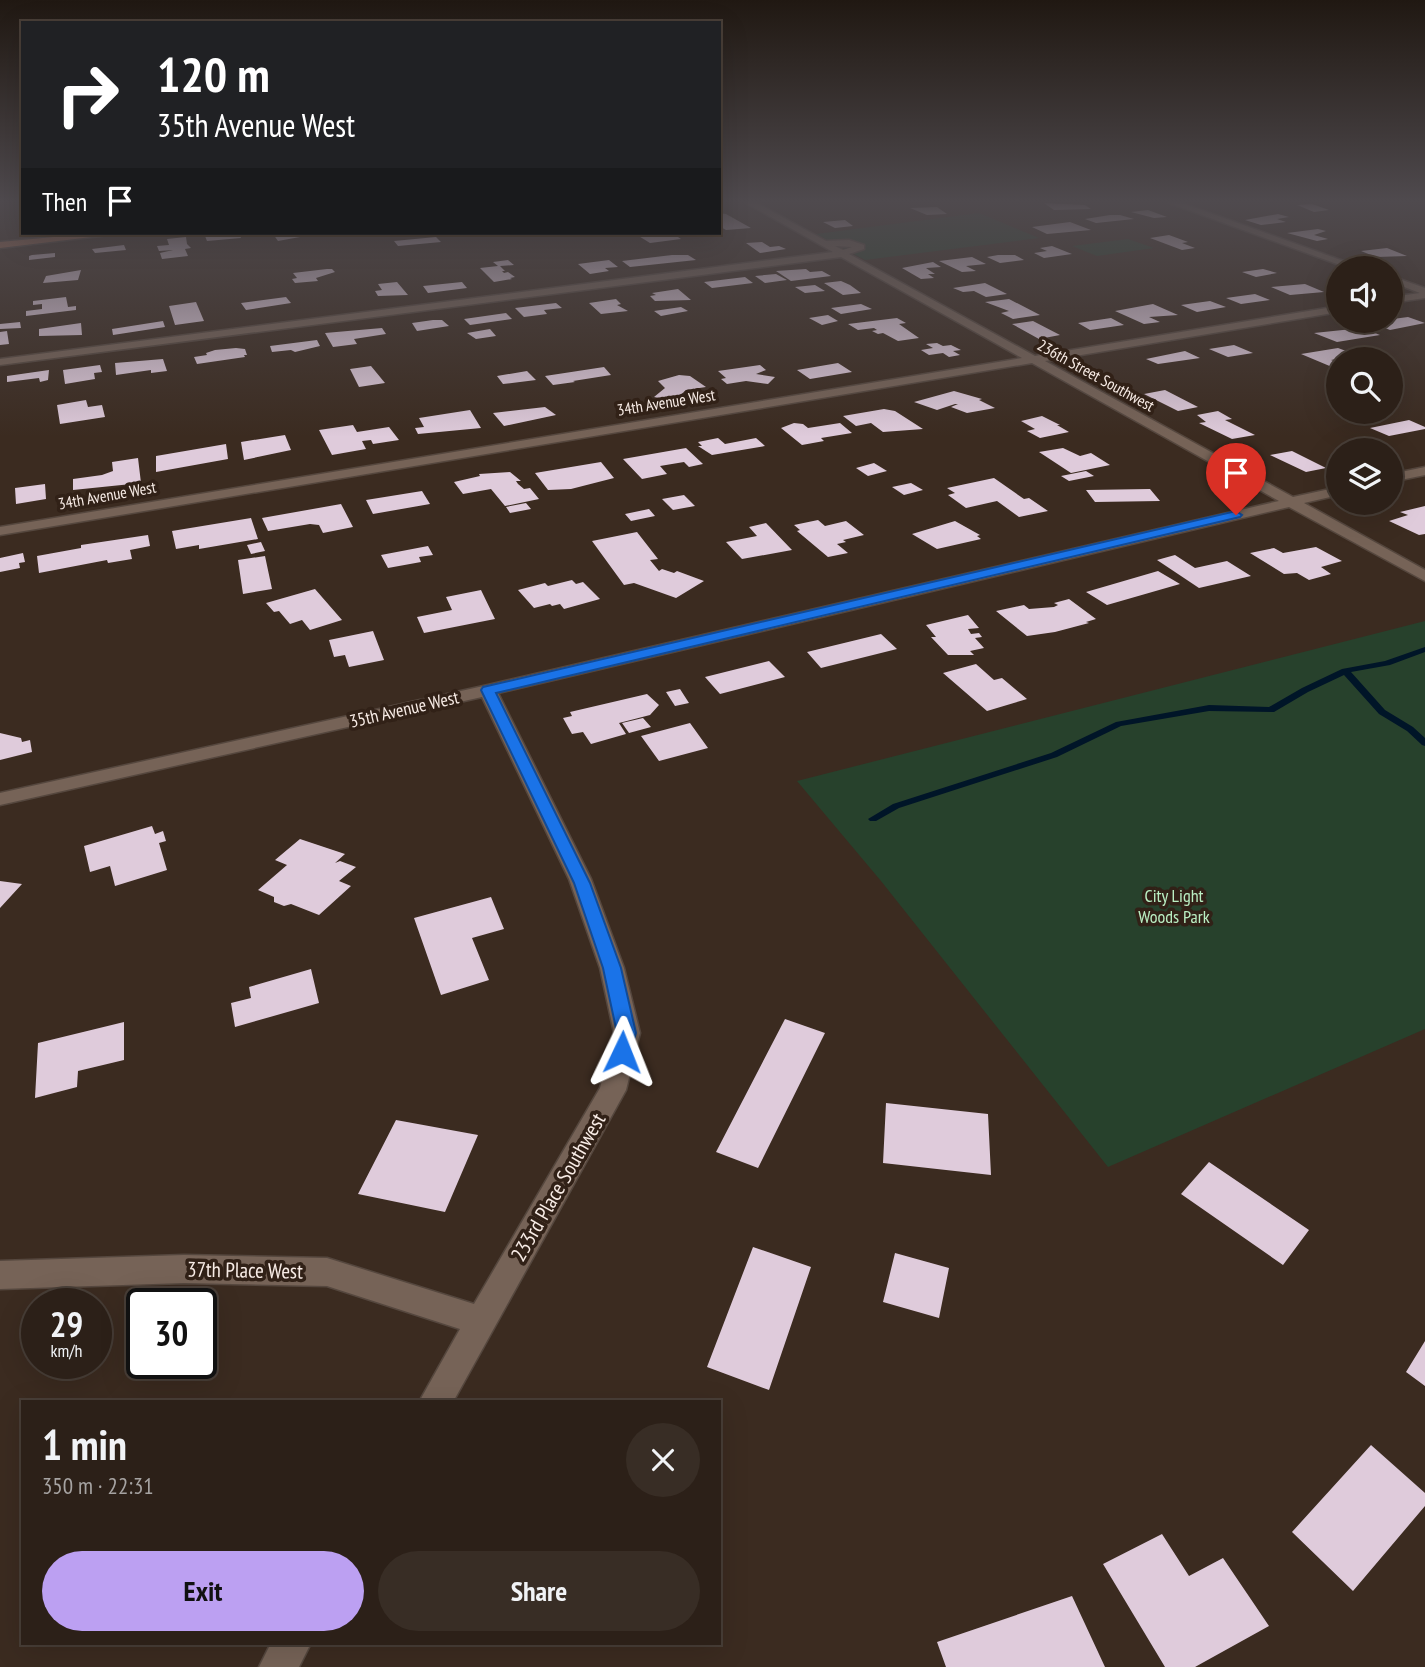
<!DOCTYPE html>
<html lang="en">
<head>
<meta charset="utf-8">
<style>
  :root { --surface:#2c2018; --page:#382d25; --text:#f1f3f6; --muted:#a6a3a2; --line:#483e37; --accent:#bca0f2 }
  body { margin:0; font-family:"PT Sans Narrow",sans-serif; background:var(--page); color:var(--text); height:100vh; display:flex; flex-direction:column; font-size:26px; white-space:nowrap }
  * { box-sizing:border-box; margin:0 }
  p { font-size:23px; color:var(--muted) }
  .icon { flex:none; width:38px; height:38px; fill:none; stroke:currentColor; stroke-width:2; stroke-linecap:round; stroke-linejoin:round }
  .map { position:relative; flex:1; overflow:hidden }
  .sheet { position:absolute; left:21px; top:1400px; width:700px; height:245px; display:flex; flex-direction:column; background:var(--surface); border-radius:0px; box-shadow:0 7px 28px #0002,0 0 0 2px var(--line) }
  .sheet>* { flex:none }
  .banner { position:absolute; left:21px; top:21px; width:700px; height:214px; border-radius:0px; box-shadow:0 7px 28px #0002,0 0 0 2px var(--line); background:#202124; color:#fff; overflow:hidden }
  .controls { position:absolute; left:1326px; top:256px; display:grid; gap:14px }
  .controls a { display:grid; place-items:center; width:77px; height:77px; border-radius:50%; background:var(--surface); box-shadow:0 7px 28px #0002,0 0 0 2px var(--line); font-size:35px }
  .speed { position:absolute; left:21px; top:1288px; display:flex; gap:14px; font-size:35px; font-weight:700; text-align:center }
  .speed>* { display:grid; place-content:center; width:91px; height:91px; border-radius:50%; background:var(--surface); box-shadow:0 7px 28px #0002,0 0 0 2px var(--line); line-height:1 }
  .speed small { font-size:18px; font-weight:400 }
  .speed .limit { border:4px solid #111; border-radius:10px; background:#fff; color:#111 }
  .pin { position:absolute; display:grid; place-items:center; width:60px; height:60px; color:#fff; margin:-72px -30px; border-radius:50% 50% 50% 0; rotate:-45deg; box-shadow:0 0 7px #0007 }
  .pin .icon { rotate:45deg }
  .me { position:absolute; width:77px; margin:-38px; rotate:2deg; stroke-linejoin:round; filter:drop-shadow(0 0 5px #0008) }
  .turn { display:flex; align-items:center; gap:24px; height:147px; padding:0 21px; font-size:32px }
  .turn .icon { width:91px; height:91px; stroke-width:2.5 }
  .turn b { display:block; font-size:49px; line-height:60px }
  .then { display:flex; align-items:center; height:66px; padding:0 21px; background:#0003; gap:14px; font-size:26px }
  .round { display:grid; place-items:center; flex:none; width:74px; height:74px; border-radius:37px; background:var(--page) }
  .headline { display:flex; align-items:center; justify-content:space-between; height:119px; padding:0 21px }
  h1 { font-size:42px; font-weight:600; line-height:52px }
  .button { display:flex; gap:14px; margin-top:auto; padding:14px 21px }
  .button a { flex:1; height:80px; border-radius:42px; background:var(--accent); color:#111; font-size:28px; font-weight:600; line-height:80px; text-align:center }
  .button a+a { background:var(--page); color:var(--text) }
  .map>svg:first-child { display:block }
  .green { fill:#27412c }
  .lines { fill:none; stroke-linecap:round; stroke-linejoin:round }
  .stream { fill:#001528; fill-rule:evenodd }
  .building { fill:#dfcbdb }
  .minor-casing { stroke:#55473e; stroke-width:3 }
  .major-casing { stroke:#55473e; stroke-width:3 }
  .minor { fill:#766357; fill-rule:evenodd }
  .major { fill:#b67456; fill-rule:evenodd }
  .route { fill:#1a73e8; stroke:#114b97; stroke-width:2 }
  .labels { text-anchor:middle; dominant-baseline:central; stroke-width:7; stroke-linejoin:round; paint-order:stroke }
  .far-street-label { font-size:16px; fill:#f8ece6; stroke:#312117 }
  .street-label { font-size:18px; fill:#f8ece6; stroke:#312117 }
  .park-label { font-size:18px; fill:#baefc3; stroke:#312117 }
  .near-street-label { font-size:21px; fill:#f8ece6; stroke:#312117 }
</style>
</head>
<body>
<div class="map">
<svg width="1425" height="1667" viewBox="0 0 1425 1667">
  <rect width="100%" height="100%" fill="#3b2b20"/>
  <path class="green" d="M979 213 1039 238 865 260 816 234Z
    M1128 239 1154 248 1097 256 1072 246Z
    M1425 621V1029L1108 1167 881 881 797 781Z"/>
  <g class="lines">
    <path class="stream" d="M1425 647V652L1390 665 1351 672 1385 710 1413 727 1425 738V746L1422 745 1407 731 1379 714 1344 675 1308 692 1274 712 1209 711 1121 726 1057 757 899 808 876 821H870L868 819 893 804 1051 753 1116 722 1209 705 1269 707 1302 688 1342 669 1385 661Z"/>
  </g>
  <path class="building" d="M1044 203 1085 205 1091 209 1054 210Z
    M1312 204 1329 210 1314 212 1297 205Z
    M937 207 947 214 927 215 910 208Z
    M1148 210 1167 217 1154 218 1131 212Z
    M719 213 726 214 751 228 726 230 719 226Z
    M1278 214 1289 217 1277 219 1286 222 1261 225 1245 220Z
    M1110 215H1120L1134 219 1096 223 1085 219Z
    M845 220 853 226 835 228 823 222Z
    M1070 222 1091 230 1047 234 1032 227Z
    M1318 229 1326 231 1314 235 1328 239 1317 241 1287 233Z
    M214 233H239L241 238 207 241 205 236Z
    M276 233H311V235L278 241 273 234Z
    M659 233 666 237 675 235 681 239 650 243 637 235Z
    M1169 235 1188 242 1182 243 1195 248 1182 250 1150 238Z
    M186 237 187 244 191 248 185 249 188 256 162 259 160 253 173 250 159 251 157 246 169 245 167 239Z
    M436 237 441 242 398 246 394 241Z
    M762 242 770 247 779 246 786 249 760 253 746 243Z
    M124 245 126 250 95 253 92 249Z
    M1052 246 1072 254 1044 258 1034 253 1047 251 1040 248Z
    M1387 248 1407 256 1376 257 1361 251Z
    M55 253V257L29 260V256L32 255Z
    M672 255H688L696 260 630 267 622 261Z
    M998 255H1015L1024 260 1000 263 987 257Z
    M972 257 986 264 966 266 976 271 962 272 939 261Z
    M508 260 514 265 500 266 505 271H502L504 273 508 272 515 277 510 278 512 279 494 282 480 268 498 266 493 262Z
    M609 260 618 267 605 268 609 271 590 274 578 264Z
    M933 262 941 267 926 268 935 274H928L934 278 921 279 902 268Z
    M327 269H332L335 272 316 278 318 281 295 283 292 279 297 278 293 273Z
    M806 269 810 272 822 271 831 276 791 281 776 271Z
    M1263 269 1277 273 1256 277 1242 272Z
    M81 270 78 280 43 283 46 276Z
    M776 274 787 280 765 283 755 276Z
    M745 277 753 283 712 288 704 282Z
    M841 281 850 285 861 293 843 295 824 283Z
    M397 282 408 295 378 296 375 291 382 290 378 284Z
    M462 282 467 288 428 293 423 286Z
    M985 283 1007 294 986 297 974 291 963 292 953 288Z
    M1305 284 1324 292 1290 295 1271 287Z
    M815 285 825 291 805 293 795 287Z
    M678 289 691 300 655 301 650 296 656 295 652 293Z
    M1255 294 1270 300 1241 304 1226 298Z
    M66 297 68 307 76 306V310L26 316V311L42 309V304L33 305V301Z
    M286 297 291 303 246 310 241 303Z
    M616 299 621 304 617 305 628 311 601 314 589 303Z
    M1009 299 1040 315 1013 319 1001 313 1009 311 985 302Z
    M1210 301 1226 307 1197 312 1181 305Z
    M196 302 204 321 175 325 169 306Z
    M556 303 562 308 544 310 547 314 524 317 515 308Z
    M861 304 872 309 841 314 831 308Z
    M1153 304 1178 315 1149 317 1160 322 1144 324 1115 311Z
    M681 307 688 311 661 316 654 311Z
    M506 313 512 319 470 325 464 319Z
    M828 315 838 321 822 325 809 318Z
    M1408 317 1425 323 1390 330 1370 322Z
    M897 318 906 323 899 324 919 338 898 341 883 333 878 334 872 331 877 330 874 328 858 330 848 324Z
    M1111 318 1124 325 1090 330 1078 323Z
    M433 320H442L449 326 417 331 412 323Z
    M163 321 165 327 113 335 112 329Z
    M1033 321 1060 335 1039 339 1012 324Z
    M20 322 21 328 0 329V324Z
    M81 323 82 335 39 336V329Z
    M382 328 386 334 354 339 357 344 333 347 325 333Z
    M1362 328 1380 335 1337 342 1314 333Z
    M490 329 496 336 476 339 467 333Z
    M7 331 9 344 0 345V332Z
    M317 340 320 346 295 352 291 350 272 352 270 346Z
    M937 343 943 346 951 345 961 350 953 351 960 355 949 357 943 353 929 355 921 350 933 348 926 344Z
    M1234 345 1253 353 1228 357 1209 349Z
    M236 348 245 349 247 355H244L245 357 197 364 194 357 207 355 206 353 215 350Z
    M1338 348 1357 355 1331 360 1339 363 1332 367 1301 354Z
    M1185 351 1200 358 1158 364 1146 359Z
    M163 359 167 371 151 373V370L116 375 115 363Z
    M838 363 852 372 810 379 797 370Z
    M100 365 102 372 94 373 95 379 65 384 63 370Z
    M760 365 766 370 756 374 775 377 768 384 746 381 727 384 721 379 726 378 718 371Z
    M371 366 385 383 359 387 350 369Z
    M604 367 611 375 573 381 575 382 553 385 545 376Z
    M49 370 48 380 40 382 39 378 7 382V376Z
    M527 371 536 380 503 384 497 376Z
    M679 375 690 376 706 387 686 390 674 401 654 397 665 388 658 381Z
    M1165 390 1198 407 1178 411 1144 394Z
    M954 391 982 399 979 400 995 408 967 413 951 407 958 404H955L937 410 914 402Z
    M86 400 88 407 102 405 105 417 60 424 57 405Z
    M545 407 556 415 504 426 493 413Z
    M884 409 895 411 923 429 883 432 871 423 856 426 843 416Z
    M470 410 481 428 418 434 415 428 424 427 419 418Z
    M1218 411 1232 419 1225 420 1255 435 1232 439 1199 423 1206 422 1197 415Z
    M1042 416 1060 425H1057L1069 432 1040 438 1027 431 1035 429 1021 421Z
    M1409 420 1425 427V429L1389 436 1370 428Z
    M794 423 803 424 808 428 840 423 852 433 821 438 824 441 802 445 781 428Z
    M353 425 357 432 389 427 399 440 373 444 371 440 362 441 366 449 332 455 319 430Z
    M285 435 291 450 244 460 241 442Z
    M718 438 725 444 756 438 765 446 712 455 698 446H702L698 442Z
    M226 444 228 459 156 472V456Z
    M686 448 703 464 689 467 684 462 660 466 667 474 642 479 623 459Z
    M1063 448 1080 456 1091 453 1110 465 1071 473 1039 452Z
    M1292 451 1326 468 1306 472 1270 455Z
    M138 458 141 483 73 490V479L102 475 113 471 112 462Z
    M601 462 614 478 571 489 548 490 535 473Z
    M874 463 887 471 868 476 856 468Z
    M1086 471 1094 476 1069 481 1061 476Z
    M510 472 521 481H516L518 484 524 489 530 488 539 499 505 506 491 489 463 494 454 482 480 476 479 474Z
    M994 478 1024 499 1029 498 1048 511 1019 517 997 501 966 508 948 495 955 493 947 488Z
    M911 483 923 490 904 495 892 487Z
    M45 484 46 499 16 504 15 488Z
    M1150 489 1160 501 1095 502 1086 490Z
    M422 491 430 504 373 514 366 500Z
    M684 495 695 506 673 510 662 499Z
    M526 503 531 509 510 513 506 507Z
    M341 504 353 527 323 533 319 525 310 524 268 531 262 518Z
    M1425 506V534L1419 535 1389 521 1408 515 1400 512Z
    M649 509 655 516 631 521 625 514Z
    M251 518 258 539 199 549V545L176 549 172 531Z
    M818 520 825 526 846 521 864 535 843 540 846 542 837 544 848 553 828 557 797 531 800 530 794 525Z
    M955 521 980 535 977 536 981 539 937 549 912 534Z
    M766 523 792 550 742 559 726 542 757 536 749 527Z
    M637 532 658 559 650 560 659 571 662 569 674 573 677 571 704 581 676 598 634 583 624 585 592 541Z
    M148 535 150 546 130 550 132 559 108 563 107 560 39 573 37 556 81 548V545Z
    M261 542 265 551 251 554 247 545Z
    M428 546 433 555 419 557 421 562 388 568 381 555Z
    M1316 547 1342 561 1321 567 1331 574 1309 580 1297 573 1284 574 1250 553 1274 548 1283 553Z
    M23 553 25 562 19 563 20 568 0 572V558Z
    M1175 555 1195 568 1227 561 1251 576 1199 588 1157 560Z
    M265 556 272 589 243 594 238 560Z
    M1158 571 1180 584 1107 605 1086 592Z
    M572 580 576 584 583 582 600 599 564 609 560 604 552 606 550 604 534 608 518 590 545 583 548 586Z
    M315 589 342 620 310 630 302 620 290 624 279 611 274 612 266 603Z
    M481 590 495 619 424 633 417 617 452 610 446 597Z
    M1069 599 1096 619 1086 622 1089 623 1055 632 1027 636 996 611 1024 605 1029 609 1054 607 1058 605 1054 603Z
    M968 615 979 628 968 629 971 634 979 633 982 637 975 638 984 648 970 651 974 655H948L931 637H936L926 625Z
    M373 631 384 660 349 667 345 655 334 657 329 640Z
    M881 634 897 649 821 668 807 652Z
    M769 661 785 677 720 694 705 677Z
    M976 664 994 680 1002 678 1027 699 987 711 943 673Z
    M680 689 689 703 675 706 666 692Z
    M647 694 659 705 650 715 619 723 626 734 591 744 583 732 572 734 563 718 572 716 570 712Z
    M643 718 651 727 629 733 622 723Z
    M690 723 708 748 659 761 641 736Z
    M0 733 21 738 22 742 30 740 32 752 0 760Z
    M152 826 155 834 163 831 166 841 159 843 167 870 115 886 110 866 90 872 84 846Z
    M300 839 345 854 335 863 340 861 356 867 339 881 351 886 319 915 291 904 284 906 274 902V897L258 890 287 865 275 860Z
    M0 881 22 884 0 908Z
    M491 897 504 929 472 938 489 980 441 995 414 918Z
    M311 969 319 1003 235 1027 231 1003 251 998 249 987Z
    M785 1019 825 1033 758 1168 716 1152Z
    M124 1022V1060L78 1071 77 1087 35 1098 38 1043Z
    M886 1103 988 1114 991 1175 883 1163Z
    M396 1120 478 1135 445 1212 358 1194Z
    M1209 1162 1309 1230 1283 1265 1181 1194Z
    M753 1247 811 1267 769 1390 707 1367Z
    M895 1253 949 1268 939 1318 883 1302Z
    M1425 1341V1386L1406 1372Z
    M1371 1445 1425 1493V1506L1353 1591 1292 1532Z
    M1162 1534 1189 1576 1223 1558 1269 1626 1195 1667H1165L1103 1564Z
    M1072 1596 1105 1667H946L937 1642Z"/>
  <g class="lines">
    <defs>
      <path id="minor" d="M746 203H757L826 241 849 240 864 245V249L849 254 1035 356 1339 306V312L1045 361 1293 497 1339 487V495L1304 503 1425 570V581L1289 507 498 693 591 879 624 968 640 1033 626 1090 453 1402H419L460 1329 327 1286 184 1283 0 1289V1261L184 1255 327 1258 474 1304 600 1088 614 1033 600 968 569 879 482 697 0 805V793L488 685 1279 501 1032 363 0 535V527L1022 358 841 257 0 365V359L833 252ZM835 246 852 247 843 250Z
        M1169 203H1182L1363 268H1348Z
        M1391 276 1425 288V298L1391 303V297L1420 293 1391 282Z
        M1425 467V475L1391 482V474Z
        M271 1643H311L299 1667H259Z"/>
      <path id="major" d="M97 233H125L0 248V242Z"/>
    </defs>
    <use href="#minor" class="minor-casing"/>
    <use href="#major" class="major-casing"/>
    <use href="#minor" class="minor"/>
    <use href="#major" class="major"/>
  </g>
  <linearGradient id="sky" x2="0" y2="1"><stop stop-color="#201812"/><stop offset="0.46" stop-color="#4f4a4e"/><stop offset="1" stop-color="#4f4a4e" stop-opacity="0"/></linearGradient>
  <rect width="1425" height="437" fill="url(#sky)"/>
  <path class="route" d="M1236 511 1242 515 1240 517 496 693 590 883 621 968 636 1033 629 1057 622 1059 615 1057 612 1052 617 1033 603 968 574 883 481 690 483 687Z"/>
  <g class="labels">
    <g class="far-street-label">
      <text transform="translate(1096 375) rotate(29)">236th Street Southwest</text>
      <text transform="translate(666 402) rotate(-9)">34th Avenue West</text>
      <text transform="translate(107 495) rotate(-10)">34th Avenue West</text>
    </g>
    <g class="street-label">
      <text transform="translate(404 709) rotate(-13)">35th Avenue West</text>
    </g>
    <g class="park-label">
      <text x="1174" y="895">City Light<tspan x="1174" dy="21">Woods Park</tspan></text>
    </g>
    <g class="near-street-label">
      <text transform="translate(558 1187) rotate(-60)">233rd Place Southwest</text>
      <text transform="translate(245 1270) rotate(1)">37th Place West</text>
    </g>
  </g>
</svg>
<div class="controls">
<a><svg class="icon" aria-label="sound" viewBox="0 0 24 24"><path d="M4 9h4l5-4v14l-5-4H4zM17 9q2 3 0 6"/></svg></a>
<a><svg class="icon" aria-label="search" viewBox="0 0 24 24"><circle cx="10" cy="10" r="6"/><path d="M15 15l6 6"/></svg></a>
<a><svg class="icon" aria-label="layers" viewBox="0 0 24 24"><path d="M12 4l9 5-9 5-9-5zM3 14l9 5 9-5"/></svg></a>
</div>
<div class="speed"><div>29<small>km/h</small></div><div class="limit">30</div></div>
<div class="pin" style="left:1236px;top:515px;background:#d93025"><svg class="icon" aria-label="arrive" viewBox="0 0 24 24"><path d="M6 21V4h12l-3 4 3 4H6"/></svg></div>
<svg class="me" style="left:622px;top:1052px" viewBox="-20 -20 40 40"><path d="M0-17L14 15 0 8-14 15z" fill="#1a73e8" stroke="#fff" stroke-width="4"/></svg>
<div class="banner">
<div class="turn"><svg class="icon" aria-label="right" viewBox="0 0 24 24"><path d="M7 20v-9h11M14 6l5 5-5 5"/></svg><div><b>120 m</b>35th Avenue West</div></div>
<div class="then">Then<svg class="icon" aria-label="arrive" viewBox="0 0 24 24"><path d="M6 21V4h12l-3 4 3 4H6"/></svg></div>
</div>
<section class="sheet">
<div class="headline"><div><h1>1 min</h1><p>350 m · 22:31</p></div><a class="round"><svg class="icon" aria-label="close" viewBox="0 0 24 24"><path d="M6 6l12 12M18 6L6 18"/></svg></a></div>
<div class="button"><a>Exit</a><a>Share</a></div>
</section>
</div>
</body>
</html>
